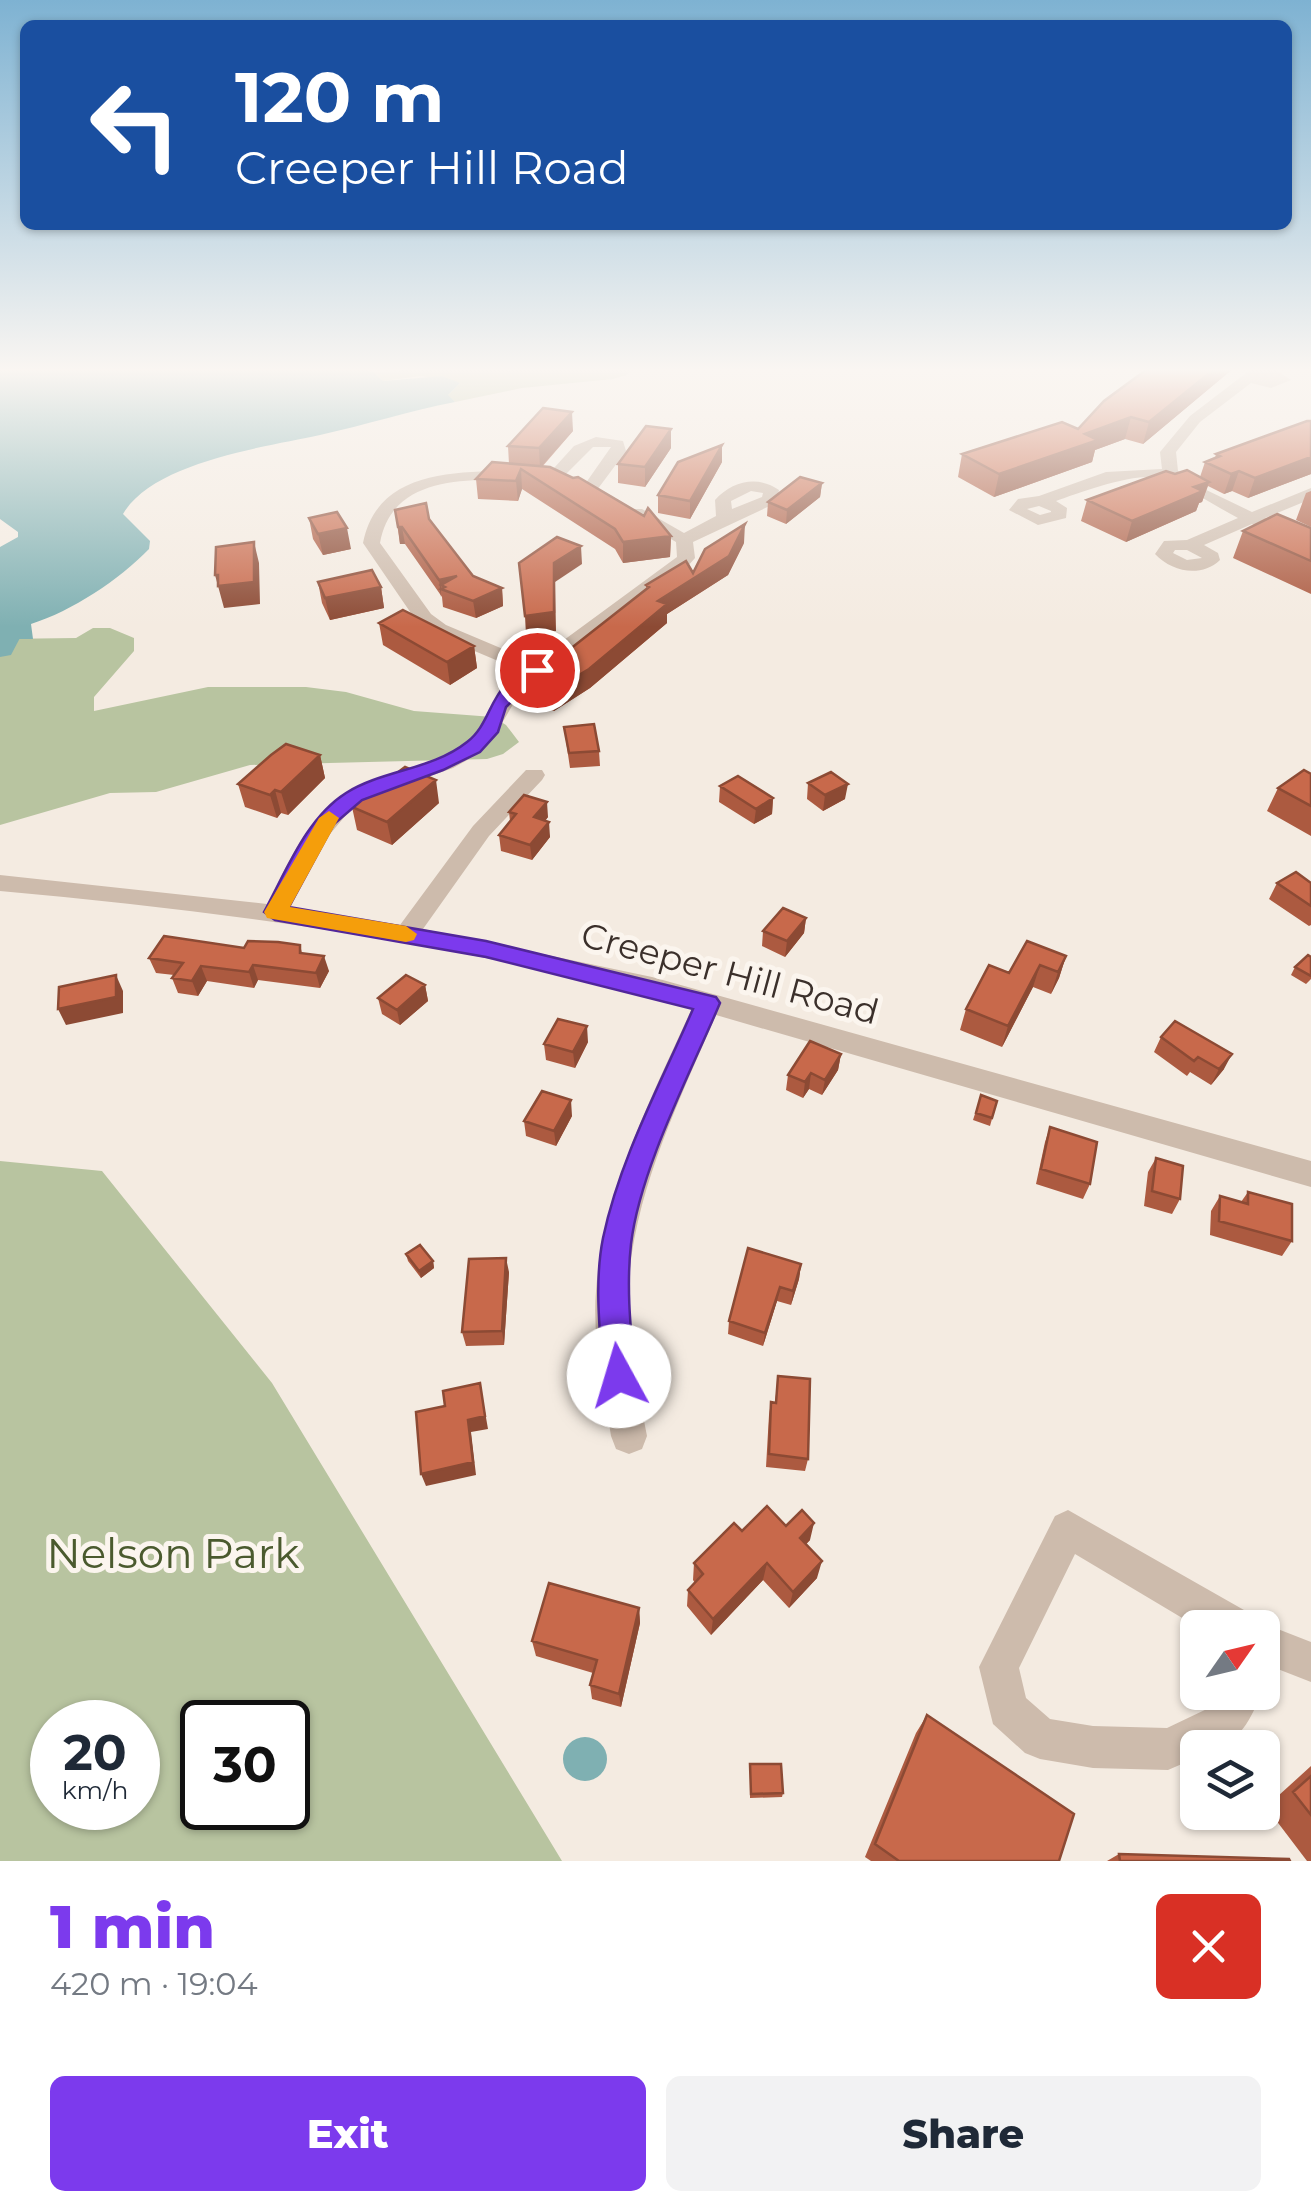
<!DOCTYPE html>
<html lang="en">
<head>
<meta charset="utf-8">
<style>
  :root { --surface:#fff; --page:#f2f2f3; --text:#1f2937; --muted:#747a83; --accent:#7c3aed }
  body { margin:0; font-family:Montserrat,sans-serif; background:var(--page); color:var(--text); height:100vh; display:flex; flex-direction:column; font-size:38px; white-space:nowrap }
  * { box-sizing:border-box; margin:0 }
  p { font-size:32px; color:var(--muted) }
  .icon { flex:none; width:55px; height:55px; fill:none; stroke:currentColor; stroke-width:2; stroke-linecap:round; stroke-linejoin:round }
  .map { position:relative; height:1861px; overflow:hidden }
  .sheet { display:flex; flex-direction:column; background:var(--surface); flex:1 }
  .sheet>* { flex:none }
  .hud { position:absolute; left:20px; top:20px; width:1272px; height:210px; border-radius:15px; box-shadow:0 2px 8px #0004; background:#1a4fa0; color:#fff; overflow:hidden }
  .needle { width:65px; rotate:56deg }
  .tools { position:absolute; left:1180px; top:1610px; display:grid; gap:20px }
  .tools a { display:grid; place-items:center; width:100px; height:100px; border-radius:15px; background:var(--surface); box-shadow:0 2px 8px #0004; font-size:50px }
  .speed { position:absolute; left:30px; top:1700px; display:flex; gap:20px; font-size:50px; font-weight:700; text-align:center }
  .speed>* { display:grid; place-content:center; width:130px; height:130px; border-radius:50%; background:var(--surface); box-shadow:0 2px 8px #0004; line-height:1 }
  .speed small { font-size:25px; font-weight:400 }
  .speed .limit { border:5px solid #111; border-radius:15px; background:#fff; color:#111 }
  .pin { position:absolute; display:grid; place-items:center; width:85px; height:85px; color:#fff; margin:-42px; border:5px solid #fff; border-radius:50%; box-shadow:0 2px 10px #0007 }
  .me { position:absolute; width:110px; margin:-55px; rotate:354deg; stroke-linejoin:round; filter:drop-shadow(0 0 8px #0008) }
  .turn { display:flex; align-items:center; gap:35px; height:210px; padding:0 50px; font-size:45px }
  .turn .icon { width:130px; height:130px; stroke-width:2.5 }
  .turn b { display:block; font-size:70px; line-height:85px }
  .round { display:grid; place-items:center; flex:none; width:105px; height:105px; border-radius:15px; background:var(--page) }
  .overview { display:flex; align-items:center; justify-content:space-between; height:170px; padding:0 50px }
  h1 { font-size:60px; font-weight:800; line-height:75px; color:var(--accent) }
  .action { display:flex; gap:20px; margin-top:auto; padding:20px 50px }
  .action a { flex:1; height:115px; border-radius:15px; background:var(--accent); color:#fff; font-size:40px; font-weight:800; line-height:115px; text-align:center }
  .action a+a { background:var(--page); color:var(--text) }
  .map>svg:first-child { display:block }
  .green { fill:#b8c4a0; fill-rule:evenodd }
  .water { fill:#7fb0b2 }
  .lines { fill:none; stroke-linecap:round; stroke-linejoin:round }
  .river { fill:#7fb0b2; fill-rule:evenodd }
  .minor { fill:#cdbbac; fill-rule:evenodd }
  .wall { fill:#ac5a40 }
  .shaded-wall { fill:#8c4a34 }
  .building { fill:#c8694b; stroke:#8c4a34; stroke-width:2.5 }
  .route { fill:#7c3aed; stroke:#51269a; stroke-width:2.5 }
  .slow { fill:#f59e0b }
  .labels { text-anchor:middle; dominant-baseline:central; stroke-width:10; stroke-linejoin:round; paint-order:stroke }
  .street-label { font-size:35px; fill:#3b302b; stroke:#fbf5ee }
  .near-park-label { font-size:42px; fill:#4a5a2e; stroke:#fbf5ee }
</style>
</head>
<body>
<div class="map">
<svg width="1311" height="1861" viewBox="0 0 1311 1861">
  <rect width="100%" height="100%" fill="#f4ebe1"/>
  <path class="green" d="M506 367H635L626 375 613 379 522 388 455 402 447 396 460 383 421 376 383 381 374 372Z
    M93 628H110L134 638V651L94 697V711L208 687H306L346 692 414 711 493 717 506 725 519 742 503 754 487 759 250 765 156 792 110 793 0 825V639L76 638Z
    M0 1161 102 1171 272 1383 562 1861H0ZM138 1722V1808H52V1722ZM202 1722H288V1808H202Z"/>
  <path class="water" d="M0 367H348L374 372 383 381 442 376 460 383 448 395 455 402C409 411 365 425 320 435 265 447 153 462 123 514L150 541 149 549C119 580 72 611 31 624L33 639H0V547L18 537V532L0 519Z
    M563 1759a22 22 0 1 1 44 0a22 22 0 1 1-44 0Z"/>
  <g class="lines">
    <path class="river" d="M28 587 38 590 42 596 11 655 0 657V620L18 590Z"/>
    <path class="minor" d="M1250 370H1276L1291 380 1271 388 1251 383 1200 422 1176 452 1178 471 1198 486 1252 512 1311 488V499L1265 518 1311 540V552L1252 524 1204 545 1218 553 1220 560C1201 578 1172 572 1155 554L1164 541 1187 540 1238 518C1215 506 1193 491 1170 480 1144 468 1081 492 1056 501L1067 508 1066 518 1038 525 1009 510 1018 499 1039 496 1106 472 1162 469 1160 452 1190 416ZM1039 506 1051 511V512L1040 515 1027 509ZM1175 550H1187L1202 558 1187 560 1173 553Z
      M596 437 623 441 626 451 597 490 583 487 611 447H593L558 482H546L544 479 574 446Z
      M498 471 522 476 514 481C461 478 391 479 380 543L431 614 446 625 534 662 677 557 676 542 630 515V509H642L684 533 716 516 715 500C732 481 758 475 779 490L776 503 693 542 695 558 687 567 522 689 495 735 480 753 453 768 380 794 351 809 320 846 290 908 400 925 473 826 526 770H542L545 775 542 780 489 836 423 929 652 977 1311 1161V1187L716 1015C678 1104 633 1193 628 1292 626 1340 638 1389 647 1436L642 1449 629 1454 616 1449 611 1436C604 1388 592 1339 596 1291 603 1190 651 1099 692 1008 468 944 232 912 0 891V875L267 904C298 845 313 801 381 778 410 769 441 761 466 742 490 724 496 690 522 671L432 633 417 622 363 543C376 477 440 472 498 471ZM751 491 763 493 762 497 732 509 731 501Z
      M1068 1510 1251 1614 1256 1626 1262 1623 1311 1642V1682L1262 1663V1628H1199L1075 1554 1019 1668 1026 1698 1050 1719 1093 1726 1167 1728 1211 1707 1219 1692H1262C1248 1726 1237 1748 1198 1748V1757L1168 1770 1093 1768 1040 1759 1025 1753 993 1724 979 1667 1055 1516Z"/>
  </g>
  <path class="wall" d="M1150 367H1235L1143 444 1125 439 1095 450 1092 462 994 497 958 477 962 454 1078 429Z
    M1311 421V474L1248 498 1232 491 1224 494 1208 486 1202 502 1199 503 1196 511 1126 542 1081 521 1087 500 1175 474 1200 477 1205 462 1215 458 1216 454Z
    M573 431 542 467 671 536 670 557 623 563 615 549 522 489 518 501 478 499 476 479 509 464 508 446Z
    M722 445V462L690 519 658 513V495Z
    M671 448 645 487 618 483V464Z
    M822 483 820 497 786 524 767 516 768 502Z
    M1311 491V527L1296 520 1306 493Z
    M395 510 429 519 473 576 502 588 503 606 476 618 443 607 442 597 405 544H400Z
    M309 518 351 549 323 555 313 539Z
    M1311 529V594L1233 558 1243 531Z
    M744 543 728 575 667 614V623L590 688 554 711 530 702 528 682 646 589V585L693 573Z
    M318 582 381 587 384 608 330 620 322 603Z
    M379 623 474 646 477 668 450 685 383 645Z
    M564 727 599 751 600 766 570 768Z
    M320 755 325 778 288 815 281 813 277 818 245 807 238 784Z
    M1311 774V836L1267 811 1278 788Z
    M808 783 845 799 823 811 807 799Z
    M720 786 773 798 772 814 754 824 719 802Z
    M439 803 392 845 357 830 352 807Z
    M509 812 548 817 545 821 550 837 532 860 501 851 499 835 510 821Z
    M1277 883H1311V925L1309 926 1269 899Z
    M806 918 804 933 785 957 762 946 763 931Z
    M300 945 302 953 329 971 320 988 258 980 254 988 207 981 198 996 178 993 172 978 174 975 156 973 149 958 244 948Z
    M1066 956 1059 978 1051 994 1033 987 1002 1047 960 1030 966 1009 1009 973Z
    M1311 957V979L1306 984 1291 975 1295 967Z
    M425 985 428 1001 400 1025 382 1014 378 998Z
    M1161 1037 1224 1069 1211 1085 1190 1072 1187 1076 1154 1052Z
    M588 1042 575 1068 546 1060 544 1044Z
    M841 1054 838 1070 822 1095 809 1089 803 1098 786 1090 788 1075Z
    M981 1095 997 1101 990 1126 973 1120Z
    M572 1116 556 1146 526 1136 524 1121Z
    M1050 1127 1090 1184 1083 1199 1036 1184 1045 1142Z
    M1156 1158 1180 1199 1172 1214 1144 1206 1148 1172Z
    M1248 1192 1292 1241 1282 1256 1210 1235 1211 1211 1220 1196 1241 1202Z
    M406 1254 433 1261 434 1268 421 1278 408 1261Z
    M801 1264 799 1279 791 1305 777 1301 763 1346 728 1334 729 1321Z
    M509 1272 504 1345 466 1346 462 1332Z
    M778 1376 808 1459 805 1471 766 1467 769 1415 771 1402 775 1403Z
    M786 1526 810 1540 806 1544 817 1578 789 1608 763 1580 711 1635 687 1606 688 1590 695 1583 693 1580 694 1563 742 1531Z
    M639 1608 640 1623 621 1707 592 1699 590 1685 593 1673 536 1656 532 1641Z
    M927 1715 1059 1861H871L865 1857 916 1733Z
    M750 1764 783 1793 782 1797 750 1798Z
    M1311 1766V1861H1307L1266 1807Z
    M1119 1854 1290 1861H1107Z"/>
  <path class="shaded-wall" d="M1217 367H1235L1143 444 1149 422Z
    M572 412 573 431 540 468 539 448Z
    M1131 417 1125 439 1095 450 1092 462 994 497 999 474 1085 434Z
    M671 429V448L645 487V467Z
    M722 445V462L690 519V501Z
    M1311 457V474L1248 498 1255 478Z
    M521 469 522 489 518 501 516 481Z
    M1239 471 1232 491 1224 494 1231 474Z
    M1209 482 1202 502 1199 503 1196 511 1126 542 1132 521 1194 487Z
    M822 483 820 497 786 524 787 510Z
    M745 524 744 543 728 575 667 614V623L590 688 554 711 552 691 658 601 729 556Z
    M398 527H402L405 544H400Z
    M347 528 351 549 323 555 318 534Z
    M671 536 670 557 623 563V542Z
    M254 542 259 563 260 604 224 608 215 575Z
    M581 546 582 564 555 582 556 631 526 635 525 616 554 563Z
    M457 576 445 587 441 585V597L439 580Z
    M381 587 384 608 330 620 325 598Z
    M502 588 503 606 476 618 473 601Z
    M474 646 477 668 450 685 447 662Z
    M320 755 325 778 288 815 281 792Z
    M436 780 439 803 392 845 387 822Z
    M848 784 845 799 823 811 825 795Z
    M275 790 281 813 277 818 270 795Z
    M773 798 772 814 754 824 756 809Z
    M547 802 548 817 535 833 534 817Z
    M549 822 550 837 532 860 530 845Z
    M806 918 804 933 785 957 787 941Z
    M324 956 329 971 320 988 316 973Z
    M1066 956 1059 978 1051 994 1058 972Z
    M253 965 258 980 254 988 249 972Z
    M1040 965 1033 987 1002 1047 1008 1026Z
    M201 966 207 981 198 996 192 981Z
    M116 975 123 991V1013L66 1025 58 1009Z
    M425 985 428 1001 400 1025 397 1010Z
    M587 1026 588 1042 575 1068 573 1052Z
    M841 1054 838 1070 822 1095 825 1080Z
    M1232 1054 1224 1069 1211 1085 1219 1069Z
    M811 1073 809 1089 803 1098 805 1082Z
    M571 1100 572 1116 556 1146 554 1131Z
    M506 1258 509 1272 504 1345 502 1331Z
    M433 1261 434 1268 421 1278 419 1271Z
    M801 1264 799 1279 791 1305 793 1291Z
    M780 1287 777 1301 763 1346 765 1333Z
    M480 1383 488 1429 471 1432 476 1475 426 1486 421 1474 468 1420Z
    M814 1523 810 1540 796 1555 800 1538Z
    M822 1561 817 1578 789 1608 793 1592Z
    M767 1563 763 1580 711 1635 713 1619Z
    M639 1608 640 1623 621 1707 619 1694Z"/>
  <path class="building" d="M1150 367H1217L1149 422 1131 417 1085 434 1098 440 999 474 962 454 1062 422 1078 429 1104 401Z
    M543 408 572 412 539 448 508 446Z
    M1307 421H1311V457L1255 478 1239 471 1231 474 1205 462 1220 456 1216 454Z
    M646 426 671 429 645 467 618 464Z
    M722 445 690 501 658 495 678 462Z
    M492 462 550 467 573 478 578 477 644 516 648 508 671 536 623 542 615 529 521 469 516 481 476 479Z
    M1187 470 1209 482 1194 487 1203 491 1132 521 1087 500 1166 471 1175 474Z
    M800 477 822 483 787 510 768 502Z
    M426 503 429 519 473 576 502 588 473 601 441 589 445 587 441 585 457 576 439 580 402 527H398L395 510Z
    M337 512 347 528 318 534 309 518Z
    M1277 514 1311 528V561L1243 531Z
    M745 524 729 556 658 601 667 604 589 669 552 691 528 682 649 587 646 585 686 561 693 573 705 549Z
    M557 537 581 546 554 563V612L525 616 519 563Z
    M254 542V582L218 586V575H215L216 547Z
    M372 570 381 587 325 598 318 582Z
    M403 610 474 646 447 662 379 623Z
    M594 724 599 751 569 753 564 727Z
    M286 744 320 755 281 792 275 790 270 795 238 784 271 755Z
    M405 767 436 780 387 822 352 807Z
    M1304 770 1311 774V806L1278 788Z
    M831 772 848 784 825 795 808 783Z
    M738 776 773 798 756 809 720 786Z
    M524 795 547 802 534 817 549 822 530 845 499 835 516 814 509 812Z
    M1296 872 1311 883V906L1277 883Z
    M783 908 806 918 787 941 763 931Z
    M164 936 244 948 248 941 278 942 300 945V953L324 956 316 973 253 965 249 972 201 966 192 981 172 978 183 963 149 958Z
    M1027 941 1066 956 1058 972 1040 965 1008 1026 966 1009 989 965 1009 973Z
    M1308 955 1311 957V976L1295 967Z
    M116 975V997L58 1009 59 987Z
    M406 975 425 985 397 1010 378 998Z
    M558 1019 587 1026 573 1052 544 1044Z
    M1175 1021 1232 1054 1219 1069 1198 1057 1194 1061 1161 1037Z
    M810 1041 841 1054 825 1080 811 1073 805 1082 788 1075Z
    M542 1091 571 1100 554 1131 524 1121Z
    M981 1095 997 1101 992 1118 976 1113Z
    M1050 1127 1097 1142 1090 1184 1041 1169Z
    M1156 1158 1183 1166 1180 1199 1152 1191Z
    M1248 1192 1292 1204V1241L1219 1221 1220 1196 1248 1204Z
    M420 1245 433 1261 419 1271 406 1254Z
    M748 1248 801 1264 793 1291 780 1287 765 1333 729 1321Z
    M506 1258 502 1331 462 1332 469 1259Z
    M778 1376 810 1379 808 1459 769 1454 771 1402 776 1403Z
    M480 1383 485 1416 468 1420 473 1462 421 1474 416 1412 445 1406 443 1391Z
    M767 1506 786 1526 802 1510 814 1523 800 1538 822 1561 793 1592 767 1563 713 1619 688 1590 703 1574 694 1563 734 1523 742 1531Z
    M549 1583 639 1608 619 1694 590 1685 597 1660 532 1641Z
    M927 1715 1074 1814 1059 1861H899L875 1844Z
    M750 1764H781L783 1793 751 1794Z
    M1311 1776V1815L1293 1792Z
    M1119 1854 1289 1859 1290 1861H1120Z"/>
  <linearGradient id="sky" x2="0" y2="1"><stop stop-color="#7eb2d2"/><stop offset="0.59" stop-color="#faf6f2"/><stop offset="1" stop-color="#faf6f2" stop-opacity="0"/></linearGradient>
  <rect width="1311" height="627" fill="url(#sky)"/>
  <path class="route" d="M537 665 546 670 506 707 498 732 480 752 443 770 362 800 334 824 289 907 486 941 716 997 720 1003C690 1074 640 1169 631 1244 626 1289 631 1332 635 1376L630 1387 619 1391 608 1387 603 1376C600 1331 594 1283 603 1238 620 1158 661 1083 693 1009L486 957 275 920 264 912C286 872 306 818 346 793 382 770 432 770 467 742 495 721 488 680 537 665Z"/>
  <path class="slow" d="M329 811 339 818 290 907 406 926 417 934 414 940 406 942 267 918 264 912 319 818Z"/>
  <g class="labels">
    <g class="street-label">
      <text transform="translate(730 973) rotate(15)">Creeper Hill Road</text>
    </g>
    <g class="near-park-label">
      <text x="173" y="1553">Nelson Park</text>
    </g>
  </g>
</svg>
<div class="tools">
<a><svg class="needle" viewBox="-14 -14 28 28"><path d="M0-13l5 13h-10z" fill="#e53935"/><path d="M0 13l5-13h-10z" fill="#747a83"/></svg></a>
<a><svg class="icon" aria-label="layers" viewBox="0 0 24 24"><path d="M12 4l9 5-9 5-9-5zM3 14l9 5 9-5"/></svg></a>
</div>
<div class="speed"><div>20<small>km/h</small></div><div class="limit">30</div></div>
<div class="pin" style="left:537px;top:670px;background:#d93025"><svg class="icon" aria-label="arrive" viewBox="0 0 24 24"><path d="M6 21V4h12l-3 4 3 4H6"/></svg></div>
<svg class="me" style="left:619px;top:1376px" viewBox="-20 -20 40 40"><circle r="19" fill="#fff"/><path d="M0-13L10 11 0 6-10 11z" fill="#7c3aed"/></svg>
<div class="hud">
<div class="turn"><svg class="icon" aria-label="left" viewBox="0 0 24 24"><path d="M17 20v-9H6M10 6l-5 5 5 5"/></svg><div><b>120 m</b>Creeper Hill Road</div></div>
</div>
</div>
<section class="sheet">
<div class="overview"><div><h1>1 min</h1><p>420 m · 19:04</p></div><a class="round" style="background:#d93025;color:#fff"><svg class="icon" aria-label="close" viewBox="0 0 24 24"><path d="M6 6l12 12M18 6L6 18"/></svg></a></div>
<div class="action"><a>Exit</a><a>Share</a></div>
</section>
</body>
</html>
